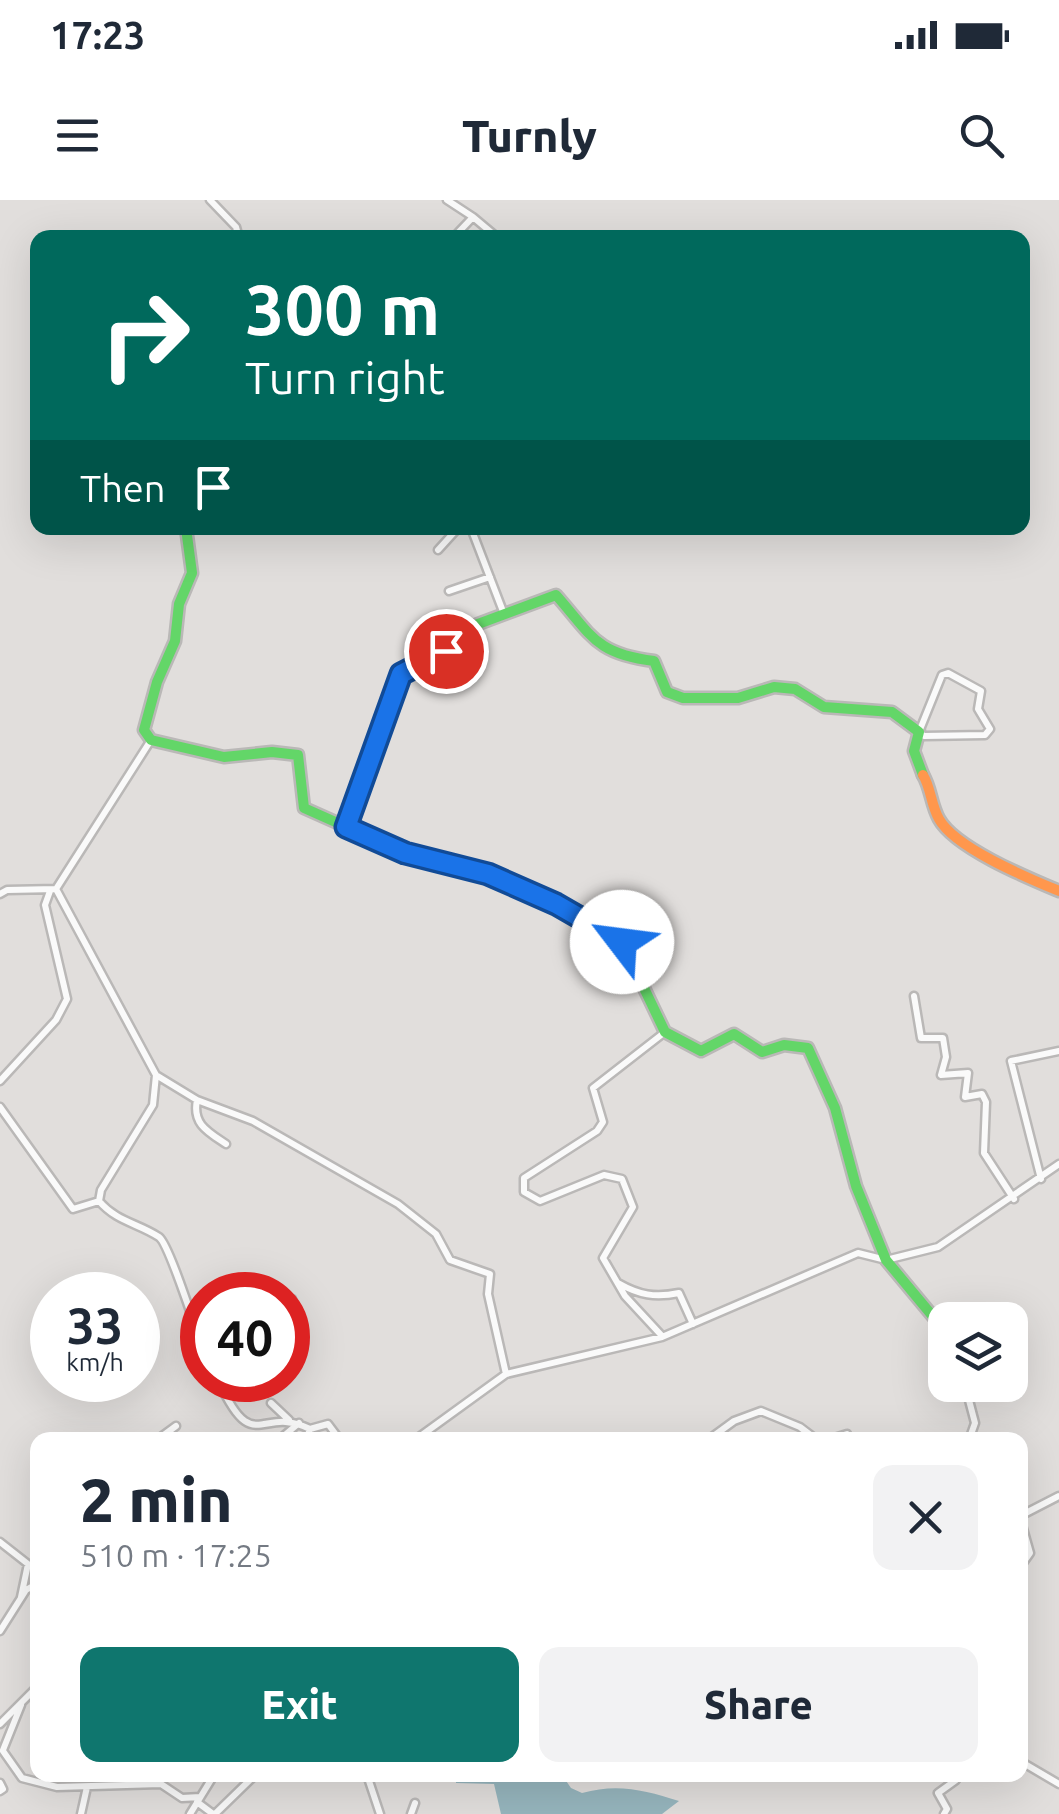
<!DOCTYPE html>
<html lang="en">
<head>
<meta charset="utf-8">
<style>
  :root { --surface:#fff; --page:#f2f2f3; --text:#1f2937; --muted:#747a83; --accent:#0f766e }
  body { margin:0; font-family:Ubuntu,sans-serif; background:var(--page); color:var(--text); height:100vh; display:flex; flex-direction:column; font-size:38px; white-space:nowrap }
  * { box-sizing:border-box; margin:0 }
  p { font-size:32px; color:var(--muted) }
  .icon { flex:none; width:55px; height:55px; fill:none; stroke:currentColor; stroke-width:2; stroke-linecap:round; stroke-linejoin:round }
  .map { position:relative; flex:1; overflow:hidden }
  .details { position:absolute; left:30px; top:1232px; width:998px; height:350px; display:flex; flex-direction:column; background:var(--surface); border-radius:20px; box-shadow:0 10px 40px #0002 }
  .details>* { flex:none }
  .hud { position:absolute; left:30px; top:30px; width:1000px; height:305px; border-radius:20px; box-shadow:0 10px 40px #0002; background:#00695c; color:#fff; overflow:hidden }
  .fabs { position:absolute; left:928px; top:1102px; display:grid; gap:20px }
  .fabs a { display:grid; place-items:center; width:100px; height:100px; border-radius:20px; background:var(--surface); box-shadow:0 10px 40px #0002; font-size:50px }
  .speed { position:absolute; left:30px; top:1072px; display:flex; gap:20px; font-size:50px; font-weight:700; text-align:center }
  .speed>* { display:grid; place-content:center; width:130px; height:130px; border-radius:50%; background:var(--surface); box-shadow:0 10px 40px #0002; line-height:1 }
  .speed small { font-size:25px; font-weight:400 }
  .speed .limit { border:15px solid #d22; background:#fff; color:#111 }
  .pin { position:absolute; display:grid; place-items:center; width:85px; height:85px; color:#fff; margin:-42px; border:5px solid #fff; border-radius:50%; box-shadow:0 2px 10px #0007 }
  .me { position:absolute; width:110px; margin:-55px; rotate:300deg; stroke-linejoin:round; filter:drop-shadow(0 0 8px #0008) }
  .turn { display:flex; align-items:center; gap:35px; height:210px; padding:0 50px; font-size:45px }
  .turn .icon { width:130px; height:130px; stroke-width:2.5 }
  .turn b { display:block; font-size:70px; line-height:85px }
  .then { display:flex; align-items:center; height:95px; padding:0 50px; background:#0003; gap:20px; font-size:38px }
  .round { display:grid; place-items:center; flex:none; width:105px; height:105px; border-radius:20px; background:var(--page) }
  .overview { display:flex; align-items:center; justify-content:space-between; height:170px; padding:0 50px }
  h1 { font-size:60px; font-weight:800; line-height:75px }
  .cta { display:flex; gap:20px; margin-top:auto; padding:20px 50px }
  .cta a { flex:1; height:115px; border-radius:20px; background:var(--accent); color:#fff; font-size:40px; font-weight:800; line-height:115px; text-align:center }
  .cta a+a { background:var(--page); color:var(--text) }
  .status { display:flex; justify-content:space-between; align-items:center; height:70px; padding:0 50px; background:var(--surface); direction:ltr }
  .status svg { height:28px; fill:currentColor }
  header { display:flex; justify-content:space-between; align-items:center; height:130px; padding:0 50px; background:var(--surface); font-size:45px; font-weight:800 }
  .map>svg:first-child { display:block }
  .water { fill:#96b5bd }
  .lines { fill:none; stroke-linecap:round; stroke-linejoin:round }
  .street-casing { stroke:#bab8b7; stroke-width:11 }
  .fast-casing { stroke:#bab8b7; stroke-width:15 }
  .slow-casing { stroke:#bab8b7; stroke-width:15 }
  .street { stroke:#fafafa; stroke-width:6 }
  .fast { stroke:#63d668; stroke-width:10 }
  .slow { stroke:#ff974d; stroke-width:10 }
  .route-casing { stroke:#114b97; stroke-width:25 }
  .route { stroke:#1a73e8; stroke-width:18 }
</style>
</head>
<body>
<div class="status"><b>17:23</b><svg viewBox="0 0 49 12"><path d="M0 12V9h3v3zM5 12V6h3v6zM10 12V3h3v9zM15 12V0h3v12zM26 1h20v11H26zM47 4h2v5h-2z"/></svg></div>
<header><svg class="icon" aria-label="menu" viewBox="0 0 24 24"><path d="M4 6h16M4 12h16M4 18h16"/></svg>Turnly<svg class="icon" aria-label="search" viewBox="0 0 24 24"><circle cx="10" cy="10" r="6"/><path d="M15 15l6 6"/></svg></header>
<div class="map">
<svg width="1059" height="1614" viewBox="0 0 1059 1614">
  <rect width="100%" height="100%" fill="#e1dedc"/>
  <path class="water" d="M456 1575H562L571 1588 582 1593C617 1583 645 1590 679 1601L662 1614H501L494 1584 456 1583Z"/>
  <g class="lines">
    <defs>
      <path id="street" d="M210 0 236 27 239 38
        M447 0 473 17 453 38
        M473 17 498 38
        M471 328 504 414
        M438 350 458 328
        M449 391 490 377
        M948 473 981 491 978 509 990 529 985 535 924 536 919 532 942 475Z
        M56 689 156 875 197 900 253 921 398 1004 436 1034 450 1060 490 1074 488 1094 506 1174
        M0 694 7 690 56 689 151 540
        M914 796 921 838H943L946 857 941 875 968 873 965 897 982 894 986 902 984 953 1014 999
        M156 875 153 905 101 990 99 1001C117 1022 138 1023 159 1037 169 1044 195 1127 202 1146
        M0 881 56 820 67 799 45 705 50 691
        M197 900C192 924 208 932 226 944
        M0 907 73 1009 99 1001
        M1041 979 1011 861 1059 851
        M618 1083C639 1095 655 1098 679 1093L693 1124
        M288 1099H292
        M662 1136 625 1096 603 1058 633 1007 622 979 604 975 540 1001 524 992V978L597 931 603 922 593 888 665 832
        M218 1180C254 1259 260 1204 310 1229L306 1240
        M965 1185 975 1223 969 1240
        M271 1203 289 1220
        M310 1229 328 1224 340 1240
        M157 1240 176 1226
        M279 1240 299 1223
        M415 1240 506 1174 662 1137 858 1053 886 1060 938 1047 1059 964
        M708 1240 734 1221 761 1211 800 1227 817 1240
        M828 1240 847 1234 850 1240
        M1020 1316 1059 1296
        M1020 1318 1030 1353 1020 1367
        M0 1342 28 1364 21 1397
        M0 1431 26 1390 38 1383
        M0 1524 38 1486
        M3 1550 21 1505
        M3 1551 22 1578 57 1587 161 1584 182 1598 200 1597
        M1020 1561 1059 1584
        M367 1575 380 1614
        M0 1583 3 1589 0 1591
        M197 1602 213 1614
        M81 1614 87 1587
        M190 1614 214 1575
        M215 1614 255 1575
        M411 1614 415 1603
        M944 1614 947 1609 938 1593 956 1580 954 1575"/>
      <path id="fast" d="M186 328 192 373 179 404 175 441 157 482 144 530 151 540 224 557 272 552 298 555 304 608 405 653 488 673 556 704 622 742 665 832 701 851 734 834 762 852 784 845 808 848 835 908 856 986 886 1060 945 1131
        M346 627 401 474 446 451 478 424 556 395C592 436 596 454 654 461L667 492 683 498H738L774 487 795 489 824 507 892 512 919 532 914 551 923 575"/>
      <path id="slow" d="M923 575C931 588 931 605 939 619 955 648 1028 678 1059 691"/>
    </defs>
    <use href="#street" class="street-casing"/>
    <use href="#fast" class="fast-casing"/>
    <use href="#slow" class="slow-casing"/>
    <use href="#street" class="street"/>
    <use href="#fast" class="fast"/>
    <use href="#slow" class="slow"/>
  </g>
  <g class="lines">
    <defs>
      <path id="route" d="M446 451 401 474 346 627 405 653 488 674 556 704 622 742"/>
    </defs>
    <use href="#route" class="route-casing"/>
    <use href="#route" class="route"/>
  </g>
</svg>
<div class="fabs">
<a><svg class="icon" aria-label="layers" viewBox="0 0 24 24"><path d="M12 4l9 5-9 5-9-5zM3 14l9 5 9-5"/></svg></a>
</div>
<div class="speed"><div>33<small>km/h</small></div><div class="limit">40</div></div>
<div class="pin" style="left:446px;top:451px;background:#d93025"><svg class="icon" aria-label="arrive" viewBox="0 0 24 24"><path d="M6 21V4h12l-3 4 3 4H6"/></svg></div>
<svg class="me" style="left:622px;top:742px" viewBox="-20 -20 40 40"><circle r="19" fill="#fff"/><path d="M0-13L10 11 0 6-10 11z" fill="#1a73e8"/></svg>
<div class="hud">
<div class="turn"><svg class="icon" aria-label="right" viewBox="0 0 24 24"><path d="M7 20v-9h11M14 6l5 5-5 5"/></svg><div><b>300 m</b>Turn right</div></div>
<div class="then">Then<svg class="icon" aria-label="arrive" viewBox="0 0 24 24"><path d="M6 21V4h12l-3 4 3 4H6"/></svg></div>
</div>
<section class="details">
<div class="overview"><div><h1>2 min</h1><p>510 m · 17:25</p></div><a class="round"><svg class="icon" aria-label="close" viewBox="0 0 24 24"><path d="M6 6l12 12M18 6L6 18"/></svg></a></div>
<div class="cta"><a>Exit</a><a>Share</a></div>
</section>
</div>
</body>
</html>
